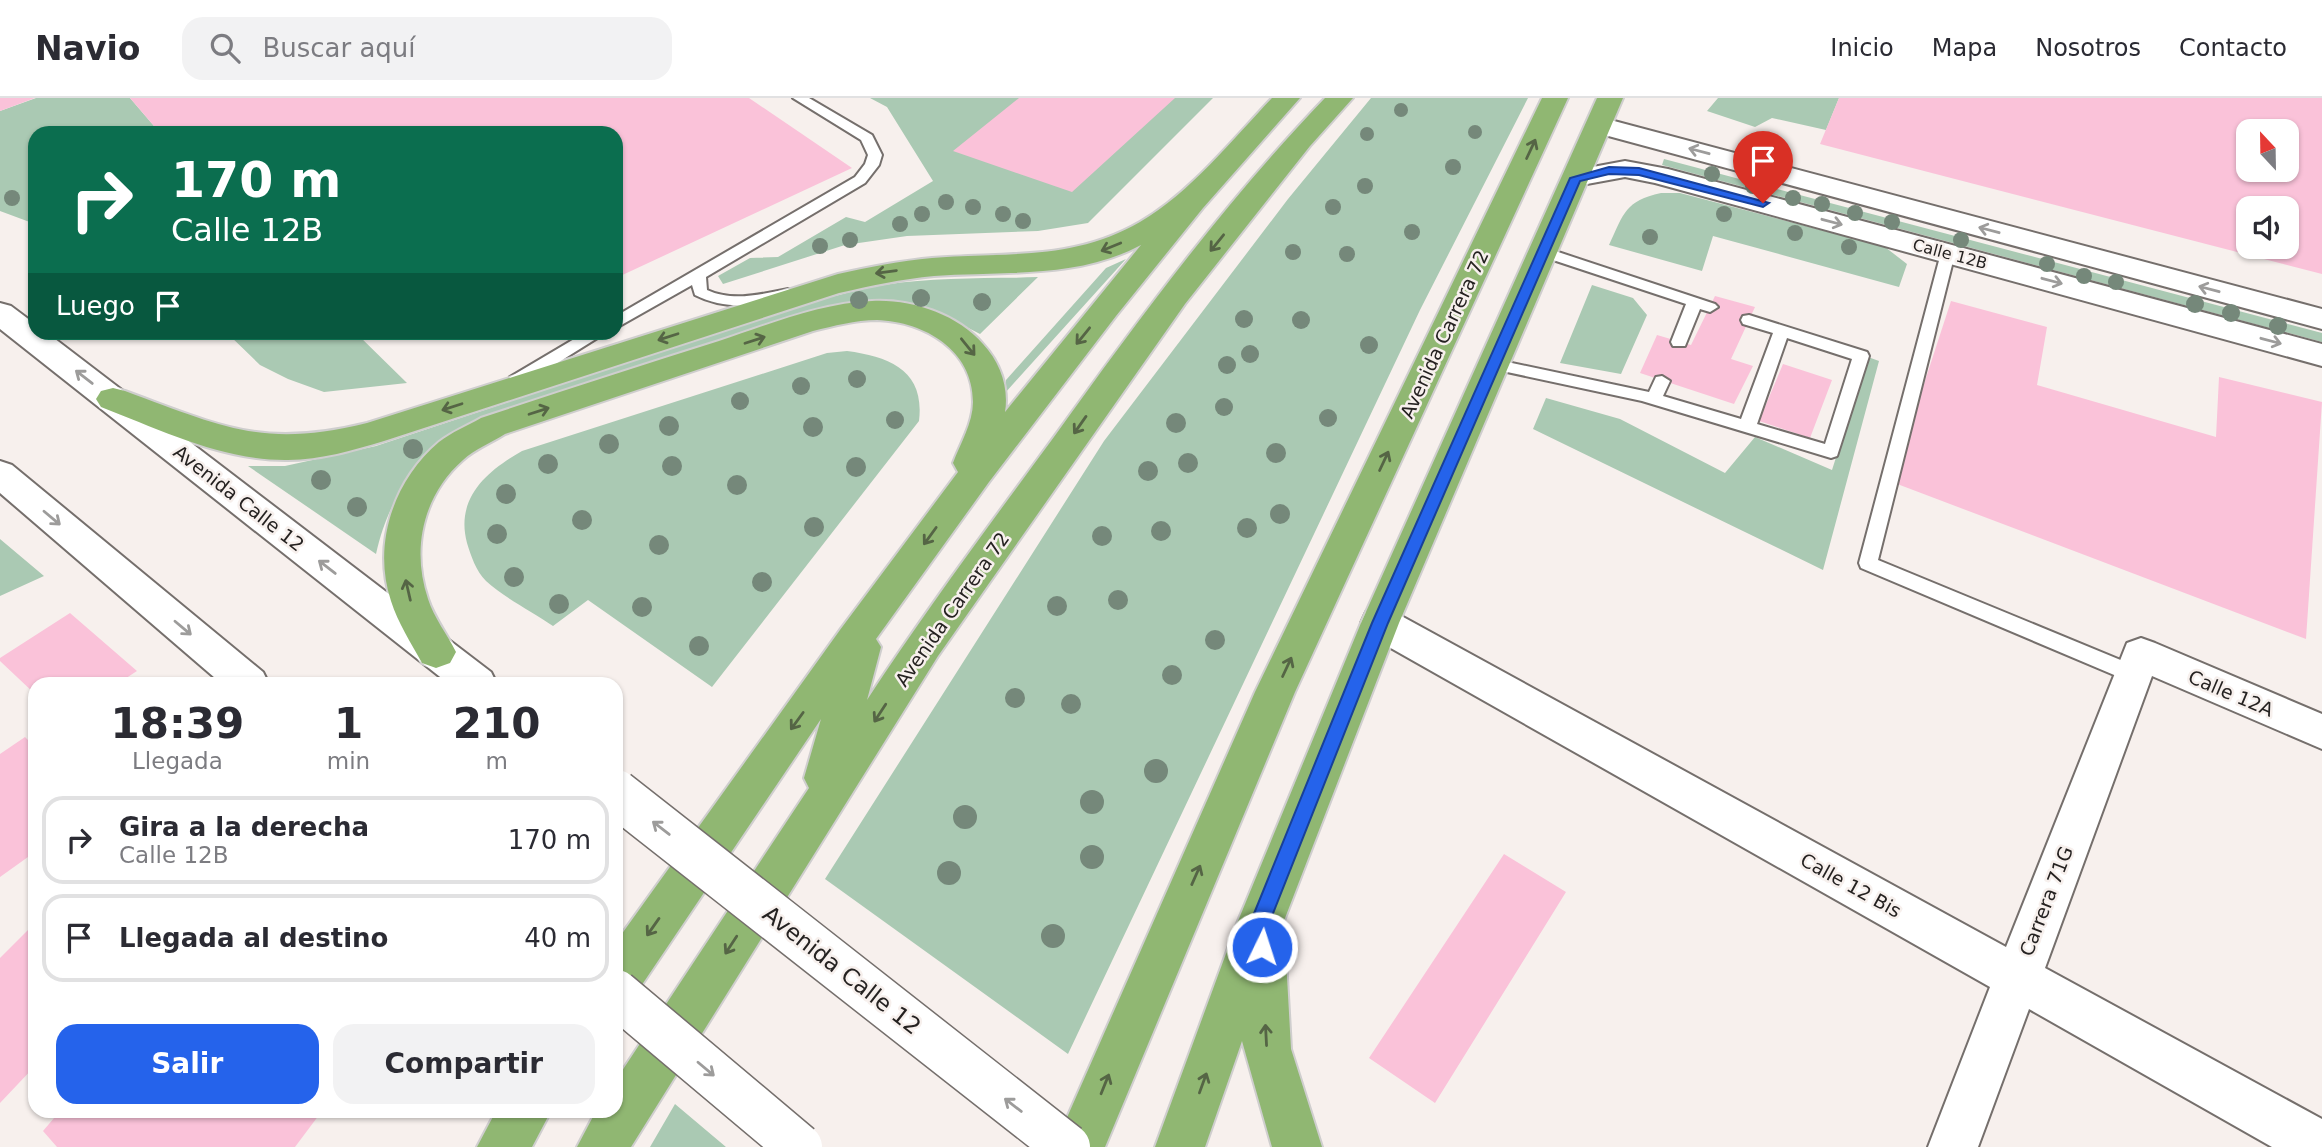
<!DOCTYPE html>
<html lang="es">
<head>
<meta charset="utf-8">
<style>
  :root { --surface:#fff; --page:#f2f2f3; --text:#2b2b33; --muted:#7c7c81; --line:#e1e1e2; --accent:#2563eb }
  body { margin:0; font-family:"DejaVu Sans",sans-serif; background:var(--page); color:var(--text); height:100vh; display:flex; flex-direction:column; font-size:26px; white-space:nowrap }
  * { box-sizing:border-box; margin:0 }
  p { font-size:23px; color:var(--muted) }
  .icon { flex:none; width:38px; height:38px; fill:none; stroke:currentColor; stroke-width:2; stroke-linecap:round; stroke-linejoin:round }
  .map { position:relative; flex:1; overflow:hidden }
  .sheet { position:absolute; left:28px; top:579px; width:595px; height:441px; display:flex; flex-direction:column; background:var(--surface); border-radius:21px; box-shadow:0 2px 5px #0004 }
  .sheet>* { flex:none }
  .hud { position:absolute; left:28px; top:28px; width:595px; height:214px; border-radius:21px; box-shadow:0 2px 5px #0004; background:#0b6e4f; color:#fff; overflow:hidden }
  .needle { width:46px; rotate:338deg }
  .fabs { position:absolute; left:2236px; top:21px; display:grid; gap:14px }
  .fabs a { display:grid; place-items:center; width:63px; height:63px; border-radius:14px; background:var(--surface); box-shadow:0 2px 5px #0004; font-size:35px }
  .pin { position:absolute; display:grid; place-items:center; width:60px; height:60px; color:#fff; margin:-72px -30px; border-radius:50% 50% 50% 0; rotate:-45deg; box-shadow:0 0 7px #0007 }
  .pin .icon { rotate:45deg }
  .me { position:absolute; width:77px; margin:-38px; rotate:4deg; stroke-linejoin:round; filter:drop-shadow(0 0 5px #0008) }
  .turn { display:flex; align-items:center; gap:24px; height:147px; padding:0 28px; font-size:32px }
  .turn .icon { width:91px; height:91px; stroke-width:2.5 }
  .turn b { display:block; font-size:49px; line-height:60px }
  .then { display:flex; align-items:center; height:66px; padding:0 28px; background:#0003; gap:14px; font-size:26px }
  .eta { display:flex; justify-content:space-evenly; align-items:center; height:119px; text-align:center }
  .eta b { font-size:42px; font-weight:600; line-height:49px }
  .cta { display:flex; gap:14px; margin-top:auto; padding:14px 28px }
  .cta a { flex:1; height:80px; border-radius:21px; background:var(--accent); color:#fff; font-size:28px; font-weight:600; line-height:80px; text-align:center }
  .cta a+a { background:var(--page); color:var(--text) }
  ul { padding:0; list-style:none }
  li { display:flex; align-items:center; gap:21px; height:88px; margin:0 14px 10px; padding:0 14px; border:4px solid var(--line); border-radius:21px }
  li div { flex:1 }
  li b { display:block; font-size:26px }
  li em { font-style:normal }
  header { display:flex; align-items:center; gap:42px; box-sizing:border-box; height:98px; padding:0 35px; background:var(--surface); border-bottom:2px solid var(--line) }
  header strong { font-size:33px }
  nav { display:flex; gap:38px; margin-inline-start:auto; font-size:24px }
  .search { width:490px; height:63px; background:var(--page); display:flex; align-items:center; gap:18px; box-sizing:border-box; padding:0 24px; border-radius:21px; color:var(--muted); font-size:26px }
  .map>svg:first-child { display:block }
  .green { fill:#aac9b3 }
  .building { fill:#fac2d9; fill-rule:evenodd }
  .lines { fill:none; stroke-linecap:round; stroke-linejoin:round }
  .service-casing { stroke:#756f6c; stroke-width:4 }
  .minor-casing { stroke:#756f6c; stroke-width:4 }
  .tertiary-casing { stroke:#756f6c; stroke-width:4 }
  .secondary-casing { stroke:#756f6c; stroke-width:4 }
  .trunk-casing { stroke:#cfcece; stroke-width:4 }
  .service { fill:#fff; fill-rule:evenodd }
  .minor { fill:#fff; fill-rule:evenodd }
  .tertiary { fill:#fff; fill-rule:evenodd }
  .secondary { fill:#fff; fill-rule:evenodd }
  .trunk { fill:#90b772; fill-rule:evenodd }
  .secondary-bridge-casing { stroke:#756f6c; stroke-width:49; stroke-linecap:butt }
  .secondary-bridge { stroke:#fff; stroke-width:46 }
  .tree { fill:#75887a }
  .oneway { stroke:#556545 }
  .oneway2 { stroke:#9d9c9b }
  .route { fill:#2563eb; stroke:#184099; stroke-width:2 }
  .labels { text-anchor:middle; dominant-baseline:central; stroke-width:5; stroke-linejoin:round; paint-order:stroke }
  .far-street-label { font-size:16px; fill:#252221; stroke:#f7f0ed }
  .street-label { font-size:19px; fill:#252221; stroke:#f7f0ed }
  .near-street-label { font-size:23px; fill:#252221; stroke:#f7f0ed }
</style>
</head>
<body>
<header>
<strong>Navio</strong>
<div class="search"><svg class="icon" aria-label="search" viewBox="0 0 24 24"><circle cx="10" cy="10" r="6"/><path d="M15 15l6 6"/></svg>Buscar aquí</div>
<nav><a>Inicio</a><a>Mapa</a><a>Nosotros</a><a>Contacto</a></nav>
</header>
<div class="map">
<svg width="2322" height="1049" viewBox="0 0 2322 1049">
  <rect width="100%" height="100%" fill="#f7f0ed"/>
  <path class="green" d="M36 0H130L160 35H35V126L0 113V13Z
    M870 0H1213L1088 125 1038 133 907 138 845 147 723 186 718 178 750 160 778 159 846 119 865 124 933 83 887 9Z
    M1371 0H1528L1420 212 1068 956 825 781 1104 343 1288 101Z
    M1718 0H1839L1826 32 1772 20 1755 29 1707 13Z
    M1664 61 2322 235V244L1662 67Z
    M1661 95H1680L1885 149 1907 166 1899 189 1713 138 1702 173 1609 147C1624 115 1625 103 1661 95Z
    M1126 161 1005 295 1006 282 1106 170Z
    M1038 179 980 236 947 219 827 212 420 368C396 395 384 421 376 456L248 368H285L376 348 794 209C824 201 854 192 884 187 935 179 986 181 1038 179Z
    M1592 187 1633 200 1647 217 1621 276 1560 265Z
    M227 235H356L407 285 324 294 288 281 260 267Z
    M847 253C891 259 925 273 919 323L712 589 588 502 553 528C533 514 503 499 486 483 476 473 471 458 467 445 455 400 487 373 522 353L827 255Z
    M1868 259 1879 263 1823 472 1533 331 1546 300 1620 321 1725 375 1755 339 1832 372Z
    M0 441 44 478 0 498Z
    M675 1006 726 1049H650Z"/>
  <path class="building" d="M0 0H35L0 13Z
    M130 0H749L852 70 616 180V35H160Z
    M1019 0H1175L1072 94 953 53Z
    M1839 0H2322V176L1820 46ZM2249 33H2287V72H2249ZM2249 110H2287V149H2249Z
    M1715 198 1755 209 1731 261 1753 268 1734 306 1640 275 1657 237 1691 247Z
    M1951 203 2047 229 2037 287 2216 339 2219 279 2322 304 2306 541 1892 384Z
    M1783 266 1832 282 1810 340 1759 323Z
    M70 515 137 573 117 586H35V596L0 563V560Z
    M25 639 35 649V754L0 779V656Z
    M1504 756 1566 794 1435 1005 1369 960Z
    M35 825V968L0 1005V860Z
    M60 1013H322L295 1049H57L43 1033Z"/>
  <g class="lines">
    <defs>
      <path id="service" d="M793 0H809L872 37 882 57 879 67 865 85 706 179 707 192C733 204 762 196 788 191L796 196 793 199C760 208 726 213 695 197L692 187 616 230V218L855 79 865 66 868 57 861 42Z
        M1543 149 1715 206 1718 209 1710 214 1700 211 1685 248H1673L1671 244 1686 206 1538 157 1536 154 1538 151Z
        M1948 150 1955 155 1878 462 2140 570 2143 576 2140 582 2133 584 2126 582 1861 470 1859 465 1941 155Z
        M1749 217 1867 254 1869 258 1837 358 1831 360 1642 303 1493 271 1485 266 1493 261 1649 294 1656 279 1662 278 1670 283 1663 298 1741 321 1773 235 1743 226 1741 222 1743 218ZM1787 240 1852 261 1825 346 1757 326Z
        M586 234H607L522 287H510L508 283 510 279Z"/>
      <path id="minor" d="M1380 510 1394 514 2006 849 2127 545 2141 540 2155 545 2322 616V651L2152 578 2045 870 2322 1021V1049H2272L2029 911 1978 1049H1928L1990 889 1366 536 1361 525 1366 514Z"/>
      <path id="tertiary" d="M1599 19 2322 211V231L1590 33 1586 27 1590 21Z
        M1625 63 1668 71 2322 246V268L1655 85 1625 79 1576 88 1566 86 1562 80 1566 74Z"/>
      <path id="secondary" d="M0 205 11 208 35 226V234H46L491 574 497 586H449L0 231Z
        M0 363 12 367 263 574 269 586H222L0 395Z"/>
      <path id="trunk" d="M1272 0H1300L1203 110 1116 218 989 384 876 541 881 549 867 602C926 512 990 426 1054 339 1138 222 1225 104 1325 0H1353L1310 48 1185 206 938 558 631 1049H577L596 1013H616V982L809 690 804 680 821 621 633 900 616 907V844L840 532 958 374 953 365C960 346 973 325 973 304 973 252 925 224 877 222 855 222 834 228 813 233L505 336C491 345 475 351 463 362 423 397 411 451 428 501 434 520 447 536 456 554L450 565 436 570 422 565C411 545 398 525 391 503 372 446 394 382 439 344 452 334 467 328 481 320 560 294 639 268 719 243 768 227 820 205 872 203 911 201 957 216 983 246 1000 264 1009 289 1005 314L1141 147C1078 181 1003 173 934 178 902 181 870 188 839 195L384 343C353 352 321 362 288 362 223 363 161 332 101 309L96 301 101 293 113 290 125 293C221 328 262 351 367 325L838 176C869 169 900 163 932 160 1007 154 1073 163 1140 124 1190 95 1233 41 1272 0Z
        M1542 0H1568L1295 594 1105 1049H1054L1255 594Z
        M1597 0H1623L1399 525 1280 833 1285 843 1291 951 1322 1049H1272L1242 943 1205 1049H1155L1238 823 1361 525Z
        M496 1013H551L532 1049H477Z"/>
    </defs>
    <use href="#service" class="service-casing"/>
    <use href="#minor" class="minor-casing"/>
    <use href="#tertiary" class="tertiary-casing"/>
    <use href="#secondary" class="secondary-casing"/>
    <use href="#trunk" class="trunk-casing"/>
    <use href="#service" class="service"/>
    <use href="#minor" class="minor"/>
    <use href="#tertiary" class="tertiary"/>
    <use href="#secondary" class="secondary"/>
    <use href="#trunk" class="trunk"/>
    <defs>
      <path id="secondary-bridge" d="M616 695 1067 1049
        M616 895 799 1049"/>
    </defs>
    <use href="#secondary-bridge" class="secondary-bridge-casing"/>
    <use href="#secondary-bridge" class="secondary-bridge"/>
  </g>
  <g class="tree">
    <circle cx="1401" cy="12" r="7"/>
    <circle cx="1475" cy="34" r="7"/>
    <circle cx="1367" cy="36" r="7"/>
    <circle cx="1453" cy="69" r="8"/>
    <circle cx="1712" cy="76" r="8"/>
    <circle cx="1365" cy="88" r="8"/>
    <circle cx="1753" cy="88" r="8"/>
    <circle cx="12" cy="100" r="8"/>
    <circle cx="1793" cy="100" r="8"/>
    <circle cx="946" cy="104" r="8"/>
    <circle cx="1822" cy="106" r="8"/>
    <circle cx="973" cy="109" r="8"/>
    <circle cx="1333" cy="109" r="8"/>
    <circle cx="1855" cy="115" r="8"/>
    <circle cx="922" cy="116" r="8"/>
    <circle cx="1003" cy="116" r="8"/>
    <circle cx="1724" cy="116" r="8"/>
    <circle cx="1023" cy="123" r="8"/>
    <circle cx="1892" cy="124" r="8"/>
    <circle cx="900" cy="126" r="8"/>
    <circle cx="1412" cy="134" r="8"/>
    <circle cx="1795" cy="135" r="8"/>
    <circle cx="1650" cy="139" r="8"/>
    <circle cx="850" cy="142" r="8"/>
    <circle cx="1961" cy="142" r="8"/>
    <circle cx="820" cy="148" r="8"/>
    <circle cx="1849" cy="149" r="8"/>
    <circle cx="1293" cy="154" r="8"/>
    <circle cx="1347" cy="156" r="8"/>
    <circle cx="2047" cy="166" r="8"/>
    <circle cx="2084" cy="178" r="8"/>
    <circle cx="2116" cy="184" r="8"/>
    <circle cx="921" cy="200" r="9"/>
    <circle cx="859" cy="202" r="9"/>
    <circle cx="982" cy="204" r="9"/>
    <circle cx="2195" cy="206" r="9"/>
    <circle cx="2231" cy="215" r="9"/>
    <circle cx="1244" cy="221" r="9"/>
    <circle cx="1301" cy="222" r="9"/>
    <circle cx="2278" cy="228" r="9"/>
    <circle cx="1369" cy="247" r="9"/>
    <circle cx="1250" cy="256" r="9"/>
    <circle cx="1227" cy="267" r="9"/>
    <circle cx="857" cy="281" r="9"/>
    <circle cx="801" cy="288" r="9"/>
    <circle cx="740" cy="303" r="9"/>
    <circle cx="1224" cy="309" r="9"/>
    <circle cx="1328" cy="320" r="9"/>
    <circle cx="895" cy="322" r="9"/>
    <circle cx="1176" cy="325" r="10"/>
    <circle cx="669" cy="328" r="10"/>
    <circle cx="813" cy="329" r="10"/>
    <circle cx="609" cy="346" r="10"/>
    <circle cx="413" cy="351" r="10"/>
    <circle cx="1276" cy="355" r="10"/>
    <circle cx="1188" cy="365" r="10"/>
    <circle cx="548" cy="366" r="10"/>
    <circle cx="672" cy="368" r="10"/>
    <circle cx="856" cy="369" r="10"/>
    <circle cx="1148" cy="373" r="10"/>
    <circle cx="321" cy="382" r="10"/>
    <circle cx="737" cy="387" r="10"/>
    <circle cx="506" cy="396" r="10"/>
    <circle cx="357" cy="409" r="10"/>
    <circle cx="1280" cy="416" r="10"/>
    <circle cx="582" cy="422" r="10"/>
    <circle cx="814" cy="429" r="10"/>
    <circle cx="1247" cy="430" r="10"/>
    <circle cx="1161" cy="433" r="10"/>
    <circle cx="497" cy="436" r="10"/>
    <circle cx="1102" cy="438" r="10"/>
    <circle cx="659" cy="447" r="10"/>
    <circle cx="514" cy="479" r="10"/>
    <circle cx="762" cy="484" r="10"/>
    <circle cx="1118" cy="502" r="10"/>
    <circle cx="559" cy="506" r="10"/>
    <circle cx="1057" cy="508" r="10"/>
    <circle cx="642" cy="509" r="10"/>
    <circle cx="1215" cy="542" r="10"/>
    <circle cx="699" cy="548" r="10"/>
    <circle cx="1172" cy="577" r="10"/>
    <circle cx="1015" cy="600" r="10"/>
    <circle cx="1071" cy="606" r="10"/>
    <circle cx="1156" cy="673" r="12"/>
    <circle cx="1092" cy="704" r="12"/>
    <circle cx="965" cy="719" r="12"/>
    <circle cx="1092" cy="759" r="12"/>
    <circle cx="949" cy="775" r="12"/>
    <circle cx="1053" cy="838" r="12"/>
  </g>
  <defs><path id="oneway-shaft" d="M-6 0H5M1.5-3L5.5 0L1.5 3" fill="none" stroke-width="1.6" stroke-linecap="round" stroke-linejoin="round" transform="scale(1.75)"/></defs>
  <g class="oneway">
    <use href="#oneway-shaft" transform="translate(1531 51) rotate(-65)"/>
    <use href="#oneway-shaft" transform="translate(1217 145) rotate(129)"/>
    <use href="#oneway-shaft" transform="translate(1111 149) rotate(158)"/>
    <use href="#oneway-shaft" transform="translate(886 174) rotate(172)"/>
    <use href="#oneway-shaft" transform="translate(1083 238) rotate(129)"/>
    <use href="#oneway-shaft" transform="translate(668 239) rotate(162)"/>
    <use href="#oneway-shaft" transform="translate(755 242) rotate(-18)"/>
    <use href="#oneway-shaft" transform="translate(968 249) rotate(51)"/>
    <use href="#oneway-shaft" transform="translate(452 309) rotate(162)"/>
    <use href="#oneway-shaft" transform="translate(539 313) rotate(-18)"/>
    <use href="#oneway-shaft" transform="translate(1080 327) rotate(125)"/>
    <use href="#oneway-shaft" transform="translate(1384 363) rotate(-65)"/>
    <use href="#oneway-shaft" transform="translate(930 438) rotate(126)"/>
    <use href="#oneway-shaft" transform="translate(408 492) rotate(-103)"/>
    <use href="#oneway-shaft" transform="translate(1287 569) rotate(-65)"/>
    <use href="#oneway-shaft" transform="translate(880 615) rotate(123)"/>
    <use href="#oneway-shaft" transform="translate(797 623) rotate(126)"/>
    <use href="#oneway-shaft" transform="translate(1196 777) rotate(-66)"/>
    <use href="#oneway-shaft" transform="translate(653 829) rotate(125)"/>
    <use href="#oneway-shaft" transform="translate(731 847) rotate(123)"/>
    <use href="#oneway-shaft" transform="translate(1266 937) rotate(-93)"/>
    <use href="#oneway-shaft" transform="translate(1203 985) rotate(-70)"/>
    <use href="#oneway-shaft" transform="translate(1105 986) rotate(-68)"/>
  </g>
  <g class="oneway2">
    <use href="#oneway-shaft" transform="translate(1699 53) rotate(-165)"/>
    <use href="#oneway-shaft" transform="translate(1832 124) rotate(15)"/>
    <use href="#oneway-shaft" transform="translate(1989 132) rotate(-165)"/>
    <use href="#oneway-shaft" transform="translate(2052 183) rotate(15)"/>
    <use href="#oneway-shaft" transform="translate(2209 191) rotate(-165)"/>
    <use href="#oneway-shaft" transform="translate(2271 243) rotate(15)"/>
    <use href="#oneway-shaft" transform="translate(84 279) rotate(-142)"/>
    <use href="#oneway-shaft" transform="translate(52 420) rotate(40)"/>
    <use href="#oneway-shaft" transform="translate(327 469) rotate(-142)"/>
    <use href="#oneway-shaft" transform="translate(183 530) rotate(40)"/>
    <use href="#oneway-shaft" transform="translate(661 730) rotate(-142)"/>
    <use href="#oneway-shaft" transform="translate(706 971) rotate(40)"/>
    <use href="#oneway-shaft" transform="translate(1013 1007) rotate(-142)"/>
  </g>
  <path class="route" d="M1609 69 1639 70 1769 105 1763 109 1639 77 1609 76 1580 83 1388 525 1270 823 1271 849 1269 855 1262 858 1255 855 1251 823 1372 525 1570 80Z"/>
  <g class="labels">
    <g class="far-street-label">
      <text transform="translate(1950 156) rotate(15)">Calle 12B</text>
    </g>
    <g class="street-label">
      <text transform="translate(1444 236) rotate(-65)">Avenida Carrera 72</text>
      <text transform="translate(239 400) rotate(38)">Avenida Calle 12</text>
      <text transform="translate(952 511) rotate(-55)">Avenida Carrera 72</text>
      <text transform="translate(2231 595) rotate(23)">Calle 12A</text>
      <text transform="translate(1851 787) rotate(29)">Calle 12 Bis</text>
      <text transform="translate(2046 803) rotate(-69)">Carrera 71G</text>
    </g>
    <g class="near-street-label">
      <text transform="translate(842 872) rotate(38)">Avenida Calle 12</text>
    </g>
  </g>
</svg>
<div class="fabs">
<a><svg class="needle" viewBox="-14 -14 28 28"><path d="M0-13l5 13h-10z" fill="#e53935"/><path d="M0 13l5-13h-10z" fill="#7c7c81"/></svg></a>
<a><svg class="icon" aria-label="sound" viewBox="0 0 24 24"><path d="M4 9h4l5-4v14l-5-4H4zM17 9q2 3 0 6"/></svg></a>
</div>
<div class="pin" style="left:1763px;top:105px;background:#d93025"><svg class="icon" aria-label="arrive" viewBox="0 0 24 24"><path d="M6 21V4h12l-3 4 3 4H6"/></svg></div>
<svg class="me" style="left:1262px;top:849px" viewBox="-20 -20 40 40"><circle r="17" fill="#2563eb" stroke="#fff" stroke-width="3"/><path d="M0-11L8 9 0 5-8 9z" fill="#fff"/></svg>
<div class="hud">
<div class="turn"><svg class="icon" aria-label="right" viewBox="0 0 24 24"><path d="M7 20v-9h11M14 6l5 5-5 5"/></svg><div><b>170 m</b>Calle 12B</div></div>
<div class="then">Luego<svg class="icon" aria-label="arrive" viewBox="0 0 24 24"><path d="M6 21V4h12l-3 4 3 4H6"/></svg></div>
</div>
<section class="sheet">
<div class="eta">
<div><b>18:39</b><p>Llegada</p></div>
<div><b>1</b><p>min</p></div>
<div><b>210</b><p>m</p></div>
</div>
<ul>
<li><svg class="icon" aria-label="right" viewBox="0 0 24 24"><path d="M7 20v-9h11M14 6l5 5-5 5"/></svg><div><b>Gira a la derecha</b><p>Calle 12B</p></div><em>170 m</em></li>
<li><svg class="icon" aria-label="arrive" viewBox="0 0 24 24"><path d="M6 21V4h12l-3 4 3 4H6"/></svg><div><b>Llegada al destino</b></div><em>40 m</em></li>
</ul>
<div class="cta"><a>Salir</a><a>Compartir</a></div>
</section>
</div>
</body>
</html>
